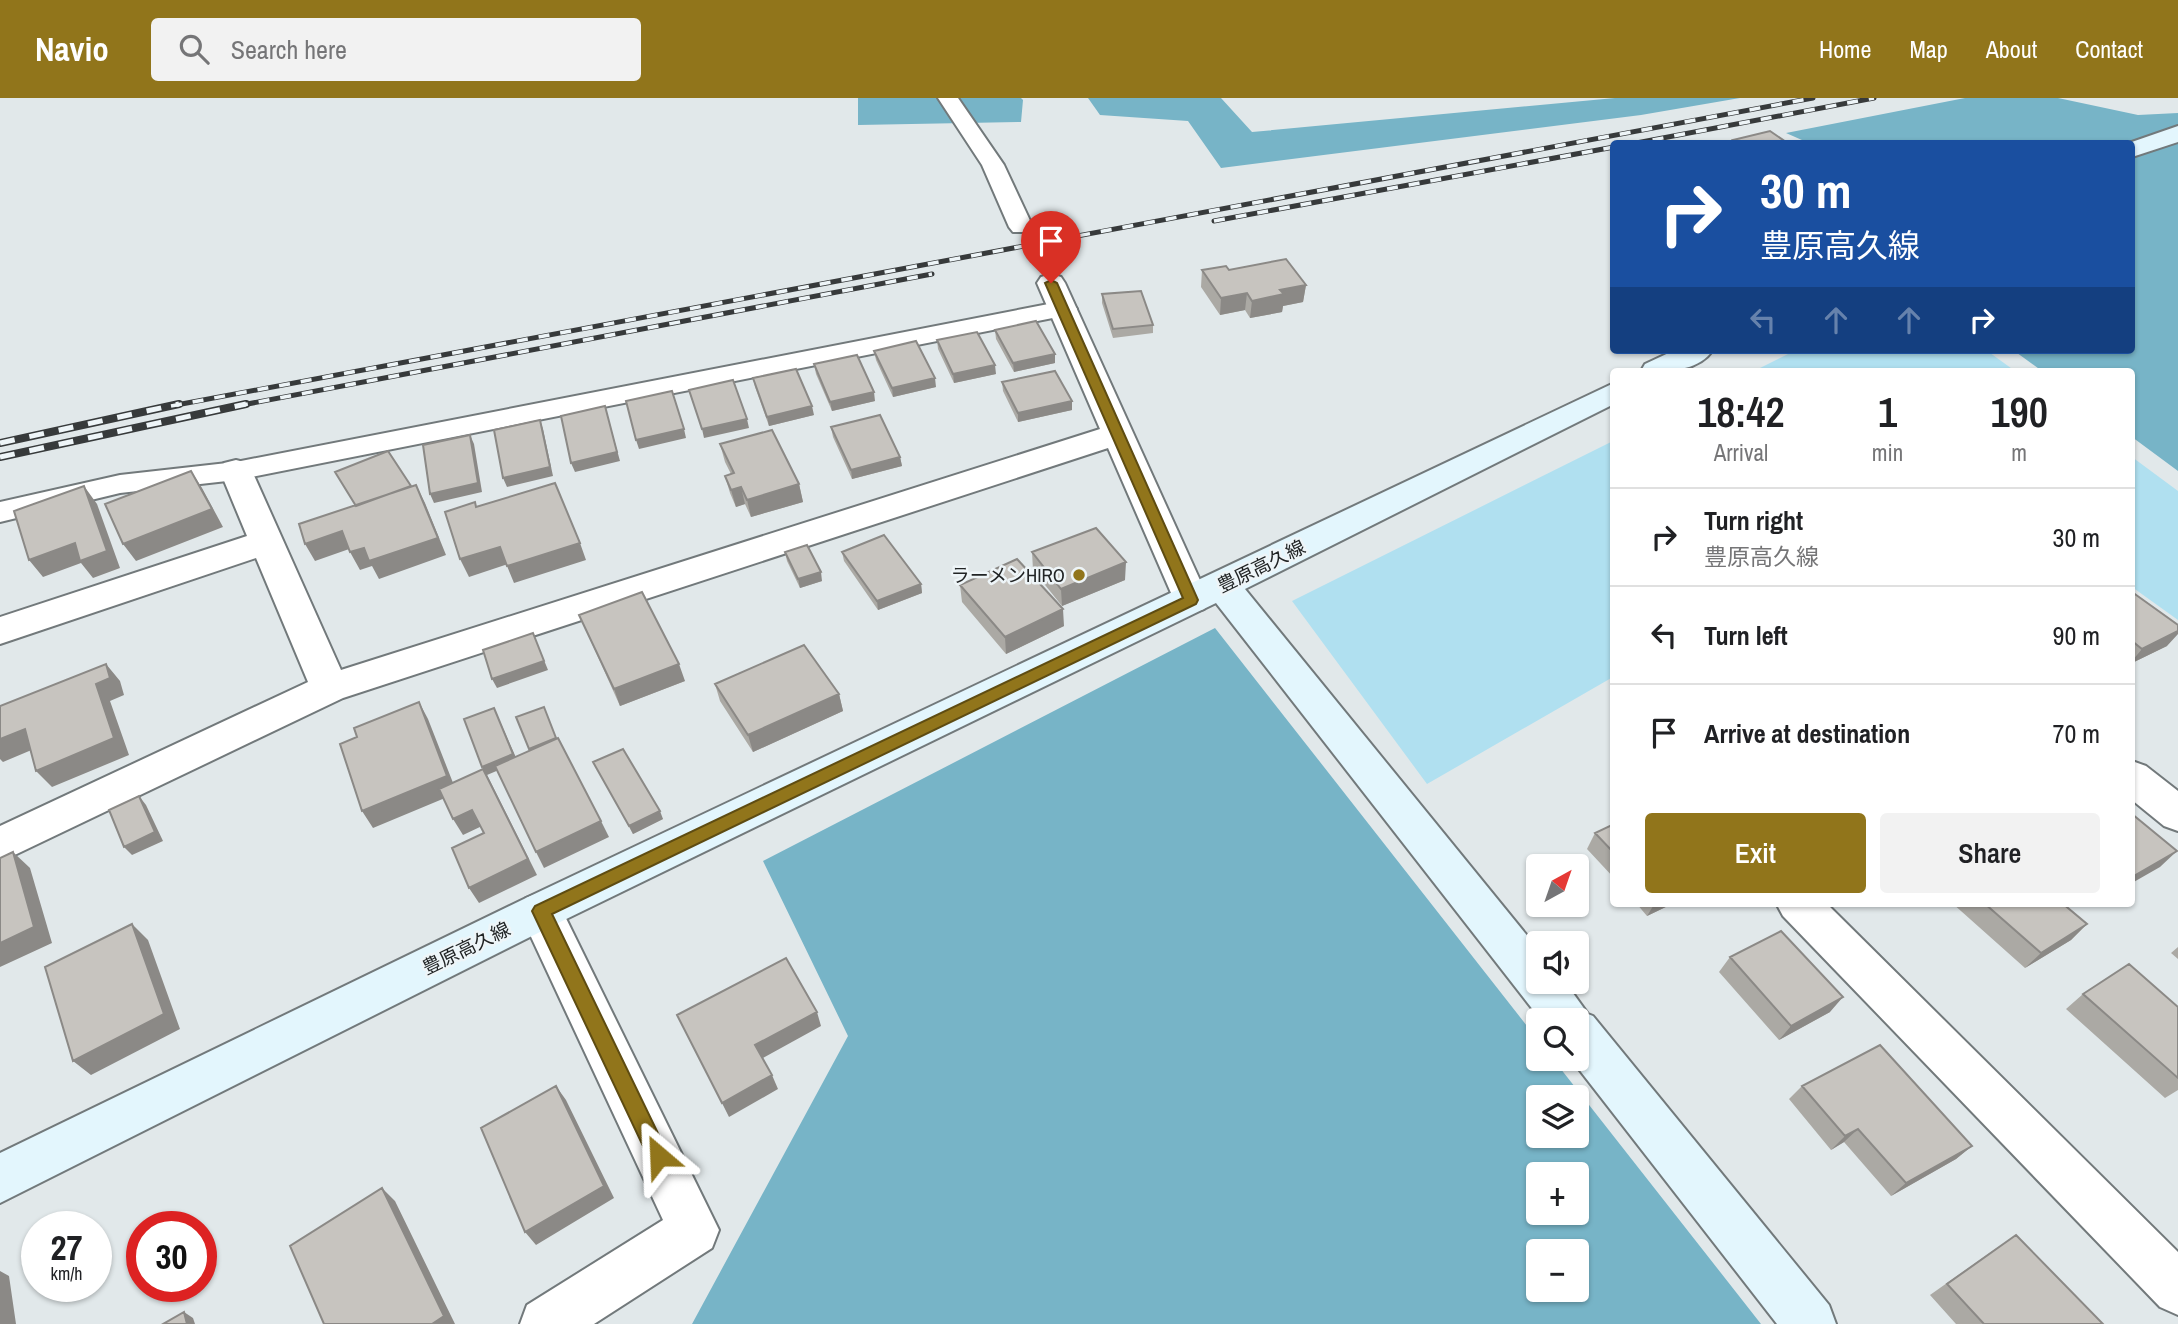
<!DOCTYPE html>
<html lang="en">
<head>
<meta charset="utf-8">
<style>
  :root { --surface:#fff; --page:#f2f2f2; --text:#202124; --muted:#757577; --line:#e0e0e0; --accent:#91751b }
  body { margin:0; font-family:"Archivo Narrow","Noto Sans JP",sans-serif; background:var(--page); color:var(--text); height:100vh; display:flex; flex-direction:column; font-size:26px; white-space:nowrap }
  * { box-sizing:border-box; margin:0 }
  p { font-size:23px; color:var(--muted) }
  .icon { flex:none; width:38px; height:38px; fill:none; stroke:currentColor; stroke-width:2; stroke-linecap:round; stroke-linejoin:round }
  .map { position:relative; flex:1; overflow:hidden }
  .sheet { position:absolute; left:1610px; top:270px; width:525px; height:539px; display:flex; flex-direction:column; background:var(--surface); border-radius:7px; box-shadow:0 2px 5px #0004 }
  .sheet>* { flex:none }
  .hud { position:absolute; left:1610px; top:42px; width:525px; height:214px; border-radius:7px; box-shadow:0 2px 5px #0004; background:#1a4fa0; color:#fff; overflow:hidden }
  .needle { width:46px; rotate:40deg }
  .controls { position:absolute; left:1526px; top:756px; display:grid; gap:14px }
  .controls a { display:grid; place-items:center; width:63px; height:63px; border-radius:7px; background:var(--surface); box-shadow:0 2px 5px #0004; font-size:35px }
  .speed { position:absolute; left:21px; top:1113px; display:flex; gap:14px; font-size:35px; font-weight:700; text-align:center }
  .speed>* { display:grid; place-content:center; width:91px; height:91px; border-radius:50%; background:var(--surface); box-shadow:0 2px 5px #0004; line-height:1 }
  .speed small { font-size:18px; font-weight:400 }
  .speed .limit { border:10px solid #d22; background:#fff; color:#111 }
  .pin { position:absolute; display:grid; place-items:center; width:60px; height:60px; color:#fff; margin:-72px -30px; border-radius:50% 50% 50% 0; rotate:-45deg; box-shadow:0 0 7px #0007 }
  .pin .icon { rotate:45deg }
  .me { position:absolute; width:77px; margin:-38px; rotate:334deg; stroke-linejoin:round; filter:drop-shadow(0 0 5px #0008) }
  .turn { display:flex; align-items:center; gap:24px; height:147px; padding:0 35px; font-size:32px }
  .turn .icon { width:91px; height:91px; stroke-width:2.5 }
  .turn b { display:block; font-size:49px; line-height:60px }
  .lanes { display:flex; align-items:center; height:66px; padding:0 35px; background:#0003; justify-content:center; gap:35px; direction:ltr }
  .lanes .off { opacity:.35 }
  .eta { display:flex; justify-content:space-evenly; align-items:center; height:119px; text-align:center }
  .eta b { font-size:42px; font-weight:600; line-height:49px }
  .primary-button { display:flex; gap:14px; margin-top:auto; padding:14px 35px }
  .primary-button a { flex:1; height:80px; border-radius:7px; background:var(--accent); color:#fff; font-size:28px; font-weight:600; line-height:80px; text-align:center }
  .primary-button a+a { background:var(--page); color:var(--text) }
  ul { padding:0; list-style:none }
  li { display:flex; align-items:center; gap:21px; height:98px; padding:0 35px; border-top:2px solid var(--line) }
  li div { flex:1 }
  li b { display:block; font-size:26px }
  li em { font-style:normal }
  header { display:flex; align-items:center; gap:42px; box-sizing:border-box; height:98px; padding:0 35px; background:var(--accent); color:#fff }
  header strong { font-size:33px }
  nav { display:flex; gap:38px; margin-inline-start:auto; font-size:24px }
  .search { width:490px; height:63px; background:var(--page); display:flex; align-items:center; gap:18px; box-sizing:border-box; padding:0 24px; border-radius:7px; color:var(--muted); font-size:26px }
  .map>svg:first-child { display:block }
  .green { fill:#b0e0f0 }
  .forest { fill:#77b4c7; fill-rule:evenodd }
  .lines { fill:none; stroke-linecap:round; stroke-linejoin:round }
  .lane-casing { stroke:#72797b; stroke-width:4 }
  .street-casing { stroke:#72797b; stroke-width:4 }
  .secondary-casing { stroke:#72797b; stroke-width:4 }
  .lane { fill:#fff; fill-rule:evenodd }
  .street { fill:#fff; fill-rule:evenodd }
  .secondary { fill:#e3f6fd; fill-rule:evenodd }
  .rail-far1-casing { stroke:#373a3b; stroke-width:5 }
  .rail-casing { stroke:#373a3b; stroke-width:8 }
  .rail-far1 { stroke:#eef5f8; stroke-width:3.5; stroke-dasharray:11; stroke-linecap:butt }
  .rail { stroke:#eef5f8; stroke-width:5; stroke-dasharray:15; stroke-linecap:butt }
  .wall { fill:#aba9a4 }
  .shaded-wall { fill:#8b8986 }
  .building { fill:#c7c4bf; stroke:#8b8986; stroke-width:2 }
  .route { fill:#91751b; stroke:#5e4c12; stroke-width:2 }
  .poi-dot { fill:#91751b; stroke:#eef5f8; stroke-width:2.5 }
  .labels { text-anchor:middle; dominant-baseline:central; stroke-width:5; stroke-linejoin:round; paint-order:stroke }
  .street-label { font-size:19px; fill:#212425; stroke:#eef5f8 }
  .poi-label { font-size:19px; fill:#212425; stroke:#eef5f8; text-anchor:end }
</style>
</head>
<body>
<header>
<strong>Navio</strong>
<div class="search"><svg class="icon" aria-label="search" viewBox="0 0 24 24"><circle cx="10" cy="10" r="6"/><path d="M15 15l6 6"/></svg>Search here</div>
<nav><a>Home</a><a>Map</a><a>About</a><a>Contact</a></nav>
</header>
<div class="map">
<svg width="2178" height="1226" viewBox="0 0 2178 1226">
  <rect width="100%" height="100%" fill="#e1e8ea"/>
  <path class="green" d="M1796 252H1986L2015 273H1754Z
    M1613 343V579L1427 686 1292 503Z
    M2132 359 2178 393V522L2132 489Z"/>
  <path class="forest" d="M858 0H1021L1023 2 1021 24 858 27Z
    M1088 0H1221L1252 34 1615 0H1740L1641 17 1221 70 1188 23 1100 17Z
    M1965 0H2058L2138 17 2178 15V373L2132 339V273H2042L2013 252H2132V46H1811L1786 35Z
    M1215 530 1538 942V961H1553L1761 1226H692L848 938 763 763ZM1538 999H1577V1038H1538ZM1538 1076H1577V1115H1538ZM1538 1153H1577V1192H1538Z"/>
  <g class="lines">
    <defs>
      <path id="lane" d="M938 0H958L1004 67 1033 129 1029 134H1013L1009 129 982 67Z
        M1064 203 1073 206 1077 211 1073 216 236 382 120 395 0 424V404L120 377 236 364Z"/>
      <path id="street" d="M1051 176 1061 179 1065 185 1209 502 1204 511 1191 515 1178 511 1108 350 343 600 0 764V728L308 584 256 460 0 546V519L247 438 220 373 224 365 236 362 248 365 252 373 341 572 1100 331 1037 185 1041 179Z
        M2132 663 2146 668 2178 693V733L2164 728 2132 702Z
        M541 794 556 800 719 1132 712 1150 594 1226H520L527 1207 663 1122 519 813 526 800Z
        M1776 805H1826L2178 1154V1217L2160 1209 1783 818Z"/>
      <path id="secondary" d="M2178 28V44L2132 59V46H2126Z
        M1675 252H1713C1697 275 1666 273 1641 273L1645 266Z
        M1614 285V306L1245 491 1538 851V884H1565L1588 916 1593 918 1829 1207 1836 1226H1777L1571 961H1577V922H1541L1216 505 556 826 0 1105V1055L526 800Z"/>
    </defs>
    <use href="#lane" class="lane-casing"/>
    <use href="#street" class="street-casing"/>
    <use href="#secondary" class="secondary-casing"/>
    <use href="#lane" class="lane"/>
    <use href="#street" class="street"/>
    <use href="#secondary" class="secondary"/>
    <defs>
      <path id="rail-far1" d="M1631 46 1874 0
        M1214 123 1614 49
        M171 308 1813 0
        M237 308 932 176"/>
      <path id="rail" d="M0 345 179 306
        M0 359 246 306"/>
    </defs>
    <use href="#rail-far1" class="rail-far1-casing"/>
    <use href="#rail" class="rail-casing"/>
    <use href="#rail-far1" class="rail-far1"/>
    <use href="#rail" class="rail"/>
  </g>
  <path class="wall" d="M1202 172H1229L1306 187 1303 204 1283 208 1282 214 1250 220 1245 212 1220 217 1201 189Z
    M1102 196 1153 227V235L1113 240 1102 205Z
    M995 232 1055 265 1014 274 996 241Z
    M937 242 996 276 954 285 938 251Z
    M874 253 936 289 893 299 876 262Z
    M814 266 875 303 832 313 816 276Z
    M753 280 814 317 769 328 755 289Z
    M1002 284 1072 312 1018 324 1003 293Z
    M831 329 900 359 902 368 852 381 833 339Z
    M720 346 799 386 803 404 751 419 745 406 736 409 730 395 725 378 731 376 725 364Z
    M785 454 822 483 800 490 787 463Z
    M842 454 921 486 922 495 878 512 844 463Z
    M1032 454 1125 482 1062 508 1033 472Z
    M960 487 1064 528 1006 556 962 504Z
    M2132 494 2167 548 2132 565Z
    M579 517 685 583 620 608Z
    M715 586 839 596 843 613 753 654 720 603Z
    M593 664 663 721 633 736Z
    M1614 726V780L1587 751 1595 735Z
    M1636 805H1674L1647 818Z
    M1952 805H2062L2087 826 2071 842 2025 870Z
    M2178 849V861L2171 855Z
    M1730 859 1830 914 1779 942 1719 874Z
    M2083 896 2178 909V992L2165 1000 2066 911Z
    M1802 988 1972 1048 1956 1061 1891 1098 1844 1044 1831 1052 1789 1001Z
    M1998 1149 2103 1226H1956L1930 1197Z"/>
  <path class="shaded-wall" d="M1306 187 1303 204 1283 208 1282 214 1250 220 1252 203 1280 192Z
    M1247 195 1245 212 1220 217 1221 200Z
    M1055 256V265L1014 274 1013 265Z
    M995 267 996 276 954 285 953 276Z
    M935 280 936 289 893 299 892 290Z
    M874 294 875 303 832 313 830 304Z
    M1072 303V312L1018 324V315Z
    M605 308 620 363 575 374 571 365Z
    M812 308 814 317 769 328 767 319Z
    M747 321 749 330 704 340 702 331Z
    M540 322 543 331 553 378 507 389 503 380Z
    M684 331 686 340 639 351 636 342Z
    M470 337 474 346 482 394 434 405 430 396Z
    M900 359 902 368 852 381 851 372Z
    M191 373 202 390 223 429 136 463 123 446Z
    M799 386 803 404 751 419 747 402Z
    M416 387 425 405 446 457 379 481 372 468 360 472 350 454Z
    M84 388 97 406 120 470 93 480 81 465 43 479 29 462Z
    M741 389 745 406 736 409 731 392Z
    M342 433 352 450 315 463 305 446Z
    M580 445 586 462 514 485 507 468Z
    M500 449 508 466 469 479 460 461Z
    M1126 464 1125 482 1062 508 1061 491Z
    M821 474 822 483 800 490 798 481Z
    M921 486 922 495 878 512 877 503Z
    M1063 511 1064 528 1006 556 1005 539Z
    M2178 533V536L2167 548 2132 565V563L2142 551Z
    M533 535 548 572 497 590 492 581Z
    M106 566 120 583 124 597 110 603 129 657 52 689 36 673 96 586Z
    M679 566 685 583 620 608 614 591Z
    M839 596 843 613 753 654 748 637Z
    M419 604 428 621 457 695 373 730 362 713Z
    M494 610 518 664 487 677 537 777 479 805 469 790 528 761 482 669Z
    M25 631 41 648 3 664 0 661V641Z
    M139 698 146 707 163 743 132 757 124 749Z
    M472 712 482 728 463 737 453 721Z
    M660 713 663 721 633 736 629 728Z
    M601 723 609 739 544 770 536 754Z
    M2177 753 2160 769 2132 785V779Z
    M13 754 30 770 52 845 0 869V845Z
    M1655 805H1674L1647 818Z
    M132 826 148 842 180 931 91 977 73 963Z
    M2087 826 2071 842 2025 870 2041 855Z
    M1843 899 1830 914 1779 942 1791 928Z
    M817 914 821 928 761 961 755 947Z
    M772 977 778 991 729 1019 722 1005Z
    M556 988 566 1002 614 1100 536 1147 525 1134Z
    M1858 1031 1844 1044 1831 1052 1845 1038Z
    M1972 1048 1956 1061 1891 1098 1906 1085Z
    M382 1090 395 1103 455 1226H432Z
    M0 1173 9 1178 16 1226H0Z
    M184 1214 193 1220 195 1226H187Z"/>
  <path class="building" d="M1770 33 1789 46H1738L1733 42Z
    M1286 161 1306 187 1280 192 1284 196 1252 203 1247 195 1221 200 1202 172 1226 168 1229 172Z
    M1141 193 1153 227 1113 231 1102 196Z
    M1036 223 1055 256 1013 265 995 232Z
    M977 234 995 267 953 276 937 242Z
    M916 243 935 280 892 290 874 253Z
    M857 257 874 294 830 304 814 266Z
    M796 271 812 308 767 319 753 280Z
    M1055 273 1072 303 1018 315 1002 284Z
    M733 282 747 321 702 331 689 292Z
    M672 293 684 331 636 342 626 303Z
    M605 308 617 354 571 365 561 318Z
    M880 317 900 359 851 372 831 329Z
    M540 322 550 369 503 380 494 332Z
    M772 332 799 386 747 402 741 389 731 392 725 378 734 375 720 346Z
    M470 337 478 385 430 396 423 347Z
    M388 353 411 388 356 408 335 374Z
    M191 373 212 411 123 446 105 406Z
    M555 385 580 445 507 468 500 449 460 461 445 414 475 404 476 409Z
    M416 387 438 440 369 463 364 450 350 454 342 433 305 446 299 426Z
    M84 388 107 453 80 463 75 445 29 462 14 413Z
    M1096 430 1126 464 1061 491 1032 454Z
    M884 437 921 486 877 503 842 454Z
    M807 447 821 474 798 481 785 454Z
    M1017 461 1063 511 1005 539 960 487Z
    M642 494 679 566 614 591 579 517Z
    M2132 494 2178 527V533L2142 551 2132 543Z
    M533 535 544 563 492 581 483 552Z
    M804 547 839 596 748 637 715 586Z
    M106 566 110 580 96 586 114 640 36 673 25 631 0 641V608Z
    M419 604 447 678 362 713 340 646 357 639 354 630Z
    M544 609 556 640 529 651 516 619Z
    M494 610 513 656 482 669 464 621Z
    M558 640 601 723 536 754 495 668Z
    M623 651 660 713 629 728 593 664Z
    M483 671 528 761 469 790 452 750 484 735 472 712 453 721 439 691Z
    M139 698 155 734 124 749 109 712Z
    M2132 716 2177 753 2132 779Z
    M1614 726V755L1595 735Z
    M13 754 34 829 0 845V760Z
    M1984 805H2062L2087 826 2041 855Z
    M132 826 164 916 73 963 45 869Z
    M1781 833 1843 899 1791 928 1730 859Z
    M786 860 817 914 755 947 772 977 722 1005 677 917Z
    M2129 866 2178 909V980L2083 896Z
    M1880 947 1972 1048 1906 1085 1858 1031 1845 1038 1802 988Z
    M556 988 604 1088 525 1134 481 1030Z
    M382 1090 444 1218 432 1226H324L290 1148Z
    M2016 1137 2103 1226H1984L1947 1186Z
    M184 1214 187 1226H163Z"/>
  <path class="route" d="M1051 182 1057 185 1198 502 1196 506 552 816 669 1058 666 1065 659 1068 651 1065 532 813 535 808 1183 500 1045 185Z"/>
  <circle class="poi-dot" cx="1079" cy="477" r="7"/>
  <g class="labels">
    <g class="street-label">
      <text transform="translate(1261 468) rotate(-26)">豊原高久線</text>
      <text transform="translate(466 850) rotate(-26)">豊原高久線</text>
    </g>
    <g class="poi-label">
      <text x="1065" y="477">ラーメンHIRO</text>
    </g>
  </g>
</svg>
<div class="controls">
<a><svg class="needle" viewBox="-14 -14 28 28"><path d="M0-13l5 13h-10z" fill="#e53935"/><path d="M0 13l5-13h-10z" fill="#757577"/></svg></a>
<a><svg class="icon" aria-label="sound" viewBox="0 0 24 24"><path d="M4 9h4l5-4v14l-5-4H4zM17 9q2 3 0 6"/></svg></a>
<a><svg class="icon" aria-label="search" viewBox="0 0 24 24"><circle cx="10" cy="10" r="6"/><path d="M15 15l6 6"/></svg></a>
<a><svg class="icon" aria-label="layers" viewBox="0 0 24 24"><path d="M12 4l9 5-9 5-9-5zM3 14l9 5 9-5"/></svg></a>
<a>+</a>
<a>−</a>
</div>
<div class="speed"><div>27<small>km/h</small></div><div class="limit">30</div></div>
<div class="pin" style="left:1051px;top:185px;background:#d93025"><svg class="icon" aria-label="arrive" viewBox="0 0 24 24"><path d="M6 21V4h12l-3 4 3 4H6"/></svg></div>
<svg class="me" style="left:659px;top:1058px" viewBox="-20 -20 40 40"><path d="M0-17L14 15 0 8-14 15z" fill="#91751b" stroke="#fff" stroke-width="4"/></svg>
<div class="hud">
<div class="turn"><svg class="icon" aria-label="right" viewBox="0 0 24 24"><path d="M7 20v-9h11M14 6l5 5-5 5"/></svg><div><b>30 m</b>豊原高久線</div></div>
<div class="lanes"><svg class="icon off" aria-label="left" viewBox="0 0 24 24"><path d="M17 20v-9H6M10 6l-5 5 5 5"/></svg><svg class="icon off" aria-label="ahead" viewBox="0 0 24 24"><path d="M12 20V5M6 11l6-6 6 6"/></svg><svg class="icon off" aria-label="ahead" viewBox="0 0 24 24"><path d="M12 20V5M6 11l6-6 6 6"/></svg><svg class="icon" aria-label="right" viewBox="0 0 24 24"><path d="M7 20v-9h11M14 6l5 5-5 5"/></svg></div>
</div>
<section class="sheet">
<div class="eta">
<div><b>18:42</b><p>Arrival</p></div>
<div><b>1</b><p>min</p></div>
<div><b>190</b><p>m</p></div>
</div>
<ul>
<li><svg class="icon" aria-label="right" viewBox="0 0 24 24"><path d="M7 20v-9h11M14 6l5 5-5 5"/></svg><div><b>Turn right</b><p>豊原高久線</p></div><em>30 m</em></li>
<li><svg class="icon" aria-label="left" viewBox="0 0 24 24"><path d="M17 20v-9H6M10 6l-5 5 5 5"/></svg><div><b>Turn left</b></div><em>90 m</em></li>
<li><svg class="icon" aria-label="arrive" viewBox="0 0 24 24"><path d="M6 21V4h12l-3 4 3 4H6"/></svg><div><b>Arrive at destination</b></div><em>70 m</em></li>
</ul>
<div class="primary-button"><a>Exit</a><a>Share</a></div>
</section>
</div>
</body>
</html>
